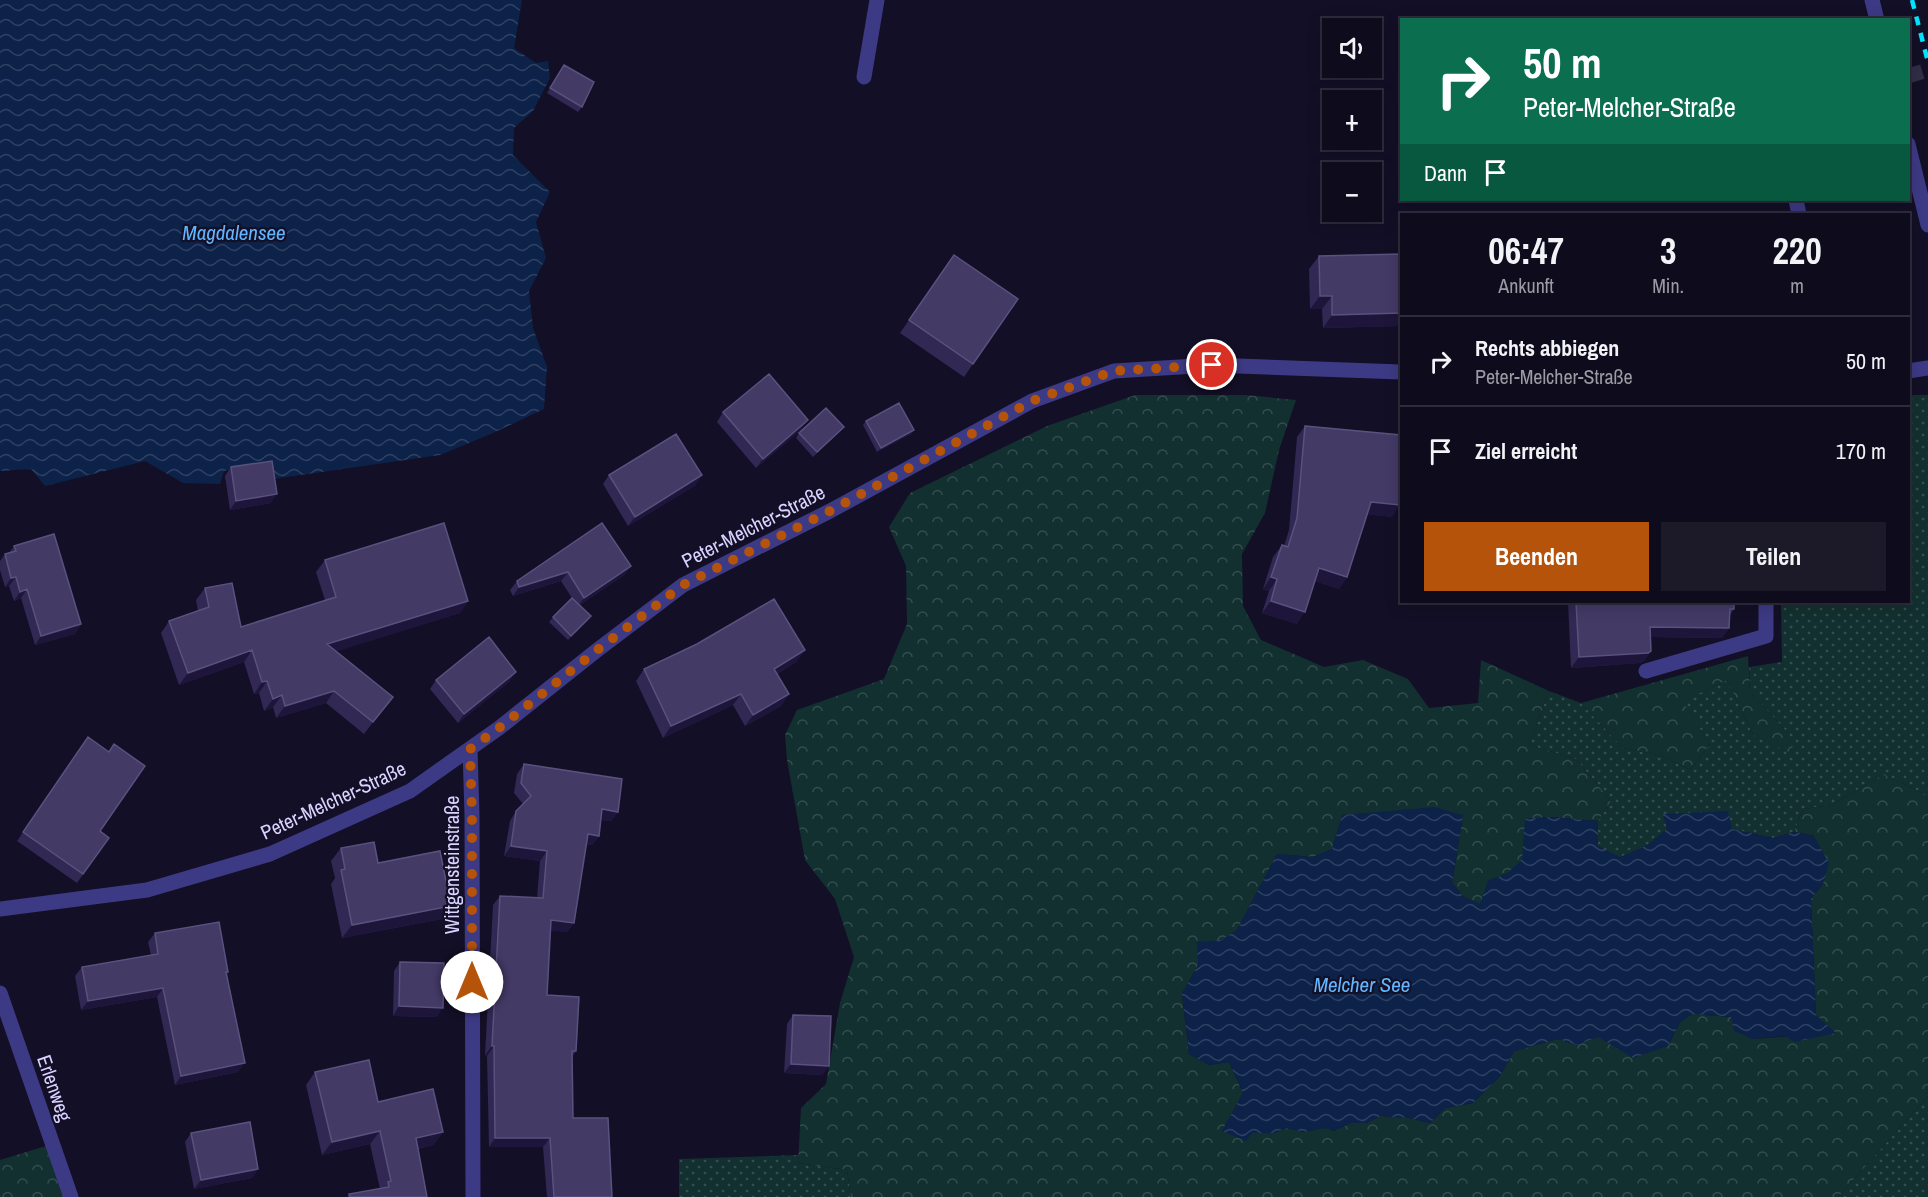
<!DOCTYPE html>
<html lang="de">
<head>
<meta charset="utf-8">
<style>
  :root { --surface:#0e0b1c; --page:#1c1929; --text:#f1f3f6; --muted:#9b9ba3; --line:#2e2b3b; --accent:#b45309 }
  body { margin:0; font-family:"Archivo Narrow",sans-serif; background:var(--page); color:var(--text); height:100vh; display:flex; flex-direction:column; font-size:22px; white-space:nowrap }
  * { box-sizing:border-box; margin:0 }
  p { font-size:20px; color:var(--muted) }
  .icon { flex:none; width:33px; height:33px; fill:none; stroke:currentColor; stroke-width:2; stroke-linecap:round; stroke-linejoin:round }
  .map { position:relative; flex:1; overflow:hidden }
  .panel { position:absolute; left:1400px; top:213px; width:510px; height:390px; display:flex; flex-direction:column; background:var(--surface); border-radius:0px; box-shadow:0 3px 15px #0003,0 0 0 2px var(--line) }
  .panel>* { flex:none }
  .hud { position:absolute; left:1400px; top:18px; width:510px; height:183px; border-radius:0px; box-shadow:0 3px 15px #0003,0 0 0 2px var(--line); background:#0b6e4f; color:#fff; overflow:hidden }
  .controls { position:absolute; left:1322px; top:18px; display:grid; gap:12px }
  .controls a { display:grid; place-items:center; width:60px; height:60px; border-radius:0px; background:var(--surface); box-shadow:0 3px 15px #0003,0 0 0 2px var(--line); font-size:30px }
  .pin { position:absolute; display:grid; place-items:center; width:51px; height:51px; color:#fff; margin:-26px; border:3px solid #fff; border-radius:50%; box-shadow:0 2px 6px #0007 }
  .me { position:absolute; width:66px; margin:-33px; rotate:0deg; stroke-linejoin:round; filter:drop-shadow(0 0 4px #0008) }
  .turn { display:flex; align-items:center; gap:21px; height:126px; padding:0 24px; font-size:27px }
  .turn .icon { width:78px; height:78px; stroke-width:2.5 }
  .turn b { display:block; font-size:42px; line-height:51px }
  .then { display:flex; align-items:center; height:57px; padding:0 24px; background:#0003; gap:12px; font-size:22px }
  .eta { display:flex; justify-content:space-evenly; align-items:center; height:102px; text-align:center }
  .eta b { font-size:36px; font-weight:700; line-height:42px }
  .primary-button { display:flex; gap:12px; margin-top:auto; padding:12px 24px }
  .primary-button a { flex:1; height:69px; border-radius:0px; background:var(--accent); color:#fff; font-size:24px; font-weight:700; line-height:69px; text-align:center }
  .primary-button a+a { background:var(--page); color:var(--text) }
  ul { padding:0; list-style:none }
  li { display:flex; align-items:center; gap:18px; height:90px; padding:0 24px; border-top:2px solid var(--line) }
  li div { flex:1 }
  li b { display:block; font-size:22px }
  li em { font-style:normal }
  .map>svg:first-child { display:block }
  .grass { fill:url(#grass-dots) }
  .forest { fill:url(#forest-crowns) }
  .water { fill:url(#water-waves) }
  .lines { fill:none; stroke-linecap:round; stroke-linejoin:round }
  .street-tunnel { stroke:#312d47; stroke-width:15; stroke-dasharray:15 8; stroke-linecap:butt }
  .lane { stroke:#3d3a85; stroke-width:15 }
  .street { stroke:#3d3a85; stroke-width:15 }
  .rail { stroke:#00e5ff; stroke-width:4.5; stroke-dasharray:9 8; stroke-linecap:butt }
  .wall { fill:#312854 }
  .shaded-wall { fill:#1d163a }
  .building { fill:#433a66; stroke:#5a527e; stroke-width:1.5 }
  .route { stroke:#b45309; stroke-width:10; stroke-dasharray:0 18 }
  .labels { text-anchor:middle; dominant-baseline:central; stroke-width:4.5; stroke-linejoin:round; paint-order:stroke }
  .street-label { font-size:20px; fill:#d9d4ff; stroke:#130f26 }
  .water-label { font-size:21px; font-style:italic; fill:#62b6ff; stroke:#130f26 }
</style>
</head>
<body>
<div class="map">
<svg width="1928" height="1197" viewBox="0 0 1928 1197">
  <defs>
    <pattern id="grass-dots" width="8" height="8" patternUnits="userSpaceOnUse" patternTransform="scale(1.5)"><rect width="8" height="8" fill="#12302f"/><path d="M2 2h.1M6 6h.1" fill="none" stroke="#344d4e" stroke-width="1.8" stroke-linecap="round"/></pattern>
    <pattern id="forest-crowns" width="20" height="18" patternUnits="userSpaceOnUse" patternTransform="scale(1.5)"><rect width="20" height="18" fill="#12302f"/><path d="M2 6a3 3 0 1 1 6 0M12 15a3 3 0 1 1 6 0" fill="none" stroke="#344d4e"/></pattern>
    <pattern id="water-waves" width="16" height="10" patternUnits="userSpaceOnUse" patternTransform="scale(1.5)"><rect width="16" height="10" fill="#0c2248"/><path d="M0 5q4-4 8 0t8 0" fill="none" stroke="#2f4163"/></pattern>
  </defs>
  <rect width="100%" height="100%" fill="#130f26"/>
  <path class="grass" d="M1908 395H1928V801L1922 793 1884 774 1832 805 1803 809 1794 832 1773 838 1664 814 1667 829 1648 845 1620 858 1598 846V821L1611 801 1576 759 1529 745 1549 691 1581 703 1623 748 1662 756 1690 770 1710 744 1682 702 1727 680 1753 735 1788 733 1750 692 1749 667 1782 662 1781 602H1908Z
    M1928 1096V1197H1838Z
    M798 1155V1163L847 1170 851 1197H679V1159Z"/>
  <path class="forest" d="M1135 395H1246L1296 400 1279 450 1265 513 1242 554 1243 606 1261 640 1324 667 1363 660 1408 679 1429 708 1478 703 1481 660 1549 691 1529 745 1576 759 1611 801 1598 821 1551 817 1526 819 1523 859 1508 873 1488 881 1481 905 1464 897 1452 883 1463 815 1382 812 1342 815 1332 849 1313 857 1277 854 1237 930 1221 940 1198 965 1182 994 1189 1054 1209 1065 1229 1062 1243 1093 1222 1131 1274 1133 1286 1128 1305 1132 1323 1128 1334 1131 1351 1123H1366L1381 1116 1409 1118 1430 1123 1445 1108 1473 1103 1500 1076 1514 1051 1558 1039 1577 1045 1598 1037 1668 1046 1680 1022 1692 1014 1732 1017 1752 1039 1835 1033 1816 1015 1811 899 1823 884 1814 836 1794 832 1803 809 1832 805 1884 774 1922 793 1928 801V1096L1838 1197H851L847 1170 798 1163 801 1108 826 1084 840 1003 854 957 835 899 805 860 787 760 785 735 797 710 884 679 907 624 906 566 889 527 910 493 1047 426Z
    M1748 656 1750 692 1788 733 1794 755 1753 735 1727 680 1683 702 1710 744 1690 770 1662 756 1623 748 1581 703Z
    M46 1146 64 1197H0V1160Z"/>
  <path class="water" d="M0 0H522L514 48 536 63 548 61 550 78 533 111 514 128 513 155 550 192 536 222 546 258 529 291 533 328 547 367 544 409 493 433 440 455 273 479 268 463 224 471 220 484 183 483 145 461 45 486 31 469 0 471Z
    M1434 807 1463 815 1452 883 1464 897 1480 904 1488 881 1508 873 1522 859 1525 819 1551 817 1598 821V846L1620 857 1648 845 1667 829 1663 814 1728 811 1732 829 1773 838 1794 832 1814 836 1829 863 1823 884 1811 899 1816 1015 1836 1033 1795 1042 1785 1036 1752 1039 1734 1031 1731 1017 1692 1014 1680 1022 1668 1046 1633 1058 1598 1037 1577 1045 1558 1039 1514 1051 1500 1076 1473 1103 1445 1108 1430 1123 1409 1118 1381 1116 1366 1123H1351L1334 1131 1323 1128 1305 1132 1286 1128 1274 1133H1252L1246 1141 1222 1131 1243 1093 1229 1062 1209 1065 1189 1054 1182 994 1198 965 1197 942 1221 940 1237 930 1277 854 1313 857 1332 849 1342 815Z"/>
  <g class="lines">
    <path class="street-tunnel" d="M1908 76 1928 70"/>
    <path class="lane" d="M864 77 877 0"/>
    <path class="street" d="M1872 0 1877 20
      M1908 144 1928 225
      M1796 200 1799 214
      M1908 371 1928 368
      M1646 671 1766 636V602
      M470 749 472 815 473 1197
      M0 909 147 890 270 854 410 791 499 728 596 651 683 585 830 511 1032 401 1114 371 1212 365 1401 372
      M0 993 71 1197"/>
    <path class="rail" d="M1912 0 1928 62"/>
  </g>
  <path class="wall" d="M564 65 582 107 578 112 547 93Z
    M1401 254V326L1323 328 1322 309H1310L1309 269 1319 256Z
    M954 255 1018 299 964 377 900 333Z
    M723 412 802 429 756 468 717 422Z
    M866 421 914 430 911 434 877 452 863 425Z
    M1305 426 1392 517 1368 514 1347 577 1339 589 1315 581 1297 624 1262 613 1269 591 1263 589 1273 557 1282 545 1284 546 1289 530 1297 437Z
    M840 431 813 457 796 438 799 433Z
    M231 467 271 503 230 510 225 476Z
    M609 475 696 485 628 526 603 484Z
    M602 523 631 566 624 575 580 605 591 616 587 621 568 640 549 622 553 617 572 598 561 581 513 596 510 590 517 581Z
    M14 546 81 624 75 634 35 645 21 598 14 601 9 586 5 587 0 570V561L5 554 9 553Z
    M325 560 468 601 460 613 336 651 393 697 364 734 326 703 276 718 273 707 264 711 259 693 254 694 244 662 179 685 161 633 169 621 198 611 196 600 205 588 241 627 325 600 316 572Z
    M1568 602H1734V609L1730 615 1729 628 1722 638 1650 637 1651 651 1644 661 1640 663 1571 668Z
    M805 650 796 662 777 674 789 694 781 706 745 726 733 705 663 738 636 681 644 669Z
    M436 680 510 681 458 723 430 689Z
    M88 737 109 752 100 831 109 838 77 883 17 841Z
    M524 764 618 812 611 821 601 820 599 836 592 845 586 844 574 923 567 932 550 930 547 995 576 1051 572 1057 573 1118 612 1197H547L543 1147H489L487 1056 485 1055 493 905 500 896 537 898 540 861 504 856 510 821 516 811 523 804 514 793 517 774Z
    M341 848 378 863 451 906 442 919 342 938 331 884 335 878 331 861Z
    M155 933 228 972 226 974 238 1072 175 1085 157 997 81 1010 75 976 82 967 151 955 148 942Z
    M400 962 437 1017 393 1016 394 971Z
    M793 1015 829 1066 822 1075 784 1073 787 1024Z
    M315 1072 443 1132 433 1145 418 1149 427 1197H347L349 1194 380 1189 370 1144 322 1155 306 1085Z
    M191 1133 258 1169 252 1178 194 1189 185 1142Z"/>
  <path class="shaded-wall" d="M1320 296H1332L1322 309H1310Z
    M1401 313V326L1323 328 1332 315Z
    M808 420 802 429 756 468 763 459Z
    M914 430 911 434 877 452 881 448Z
    M702 475 696 485 628 526 635 517Z
    M277 494 271 503 230 510 236 501Z
    M1371 502 1400 505 1392 517 1363 514Z
    M631 566 624 575 577 607 584 598Z
    M1319 568 1347 577 1339 589 1311 580Z
    M568 572 561 581 513 596 519 587Z
    M16 577 9 586 5 587 11 578Z
    M1271 577 1277 579 1269 591 1263 589Z
    M27 589 21 598 14 601 20 592Z
    M468 601 460 613 319 657 327 644Z
    M1271 601 1305 612 1297 624 1262 613Z
    M591 616 587 621 568 640 571 636Z
    M81 624 75 634 35 645 41 636Z
    M1650 627 1729 628 1722 638 1642 637Z
    M252 650 244 662 179 685 188 673Z
    M805 650 796 662 766 680 774 669Z
    M1651 651 1644 661 1640 663 1571 668 1579 657Z
    M516 672 510 681 458 723 464 714Z
    M267 681 259 693 254 694 262 682Z
    M334 691 326 703 276 718 285 706Z
    M741 694 733 705 663 738 671 726Z
    M789 694 781 706 745 726 753 715Z
    M282 695 273 707 264 711 273 699Z
    M393 697 384 709 364 734 373 722Z
    M602 809 618 812 611 821 596 819Z
    M588 834 599 836 592 845 581 844Z
    M511 846 547 851 540 861 504 856Z
    M451 906 442 919 342 938 352 925Z
    M551 920 574 923 567 932 544 930Z
    M163 988 157 997 81 1010 88 1001Z
    M399 1006 443 1008 437 1017 393 1016Z
    M492 1046H494L487 1056 485 1055Z
    M245 1063 238 1072 175 1085 181 1076Z
    M791 1064 829 1066 822 1075 784 1073Z
    M380 1131 370 1144 322 1155 332 1142Z
    M443 1132 433 1145 407 1151 416 1138Z
    M495 1138H550L543 1147H489Z
    M258 1169 252 1178 194 1189 201 1180Z"/>
  <path class="building" d="M564 65 594 82 582 107 550 88Z
    M1401 254V313L1332 315V296H1320L1319 256Z
    M954 255 1018 299 973 364 909 320Z
    M769 374 808 420 763 459 723 412Z
    M899 403 914 430 881 448 866 421Z
    M826 408 844 427 817 452 799 433Z
    M1305 426 1401 435V497L1400 505 1371 502 1347 577 1319 568 1305 612 1271 601 1277 579 1271 577 1282 545 1288 547 1297 518Z
    M676 434 702 475 635 517 609 475Z
    M272 461 277 494 236 501 231 467Z
    M444 523 468 601 327 644 393 697 373 722 334 691 285 706 282 695 273 699 267 681 262 682 252 650 188 673 169 621 209 607 205 588 232 583 241 627 336 597 325 560Z
    M602 523 631 566 584 598 568 572 519 587 517 581Z
    M54 534 81 624 41 636 27 589 20 592 16 577 11 578 5 554 16 551 14 546Z
    M572 598 591 616 571 636 553 617Z
    M774 599 805 650 774 669 789 694 753 715 741 694 671 726 644 669 697 644Z
    M1576 602H1734V609H1730L1729 628 1650 627 1651 651 1648 653 1579 657Z
    M489 637 516 672 464 714 436 680Z
    M88 737 109 752 114 744 145 766 100 831 109 838 83 874 23 832Z
    M524 764 622 779 618 812 602 809 599 836 588 834 574 923 551 920 547 995 579 997 576 1051H572L573 1118H608L612 1197H554L550 1138H495L494 1046H492L500 896 543 898 547 851 511 846 516 811 531 796 521 783Z
    M374 842 378 863 440 851 451 906 352 925 341 870 345 869 341 848Z
    M219 922 228 972H226L245 1063 181 1076 163 988 88 1001 82 967 158 954 155 933Z
    M400 962 444 963 443 1008 399 1006Z
    M793 1015 831 1016 829 1066 791 1064Z
    M369 1060 378 1102 433 1089 443 1132 416 1138 427 1197H350L349 1194 389 1187 388 1182 391 1181 380 1131 332 1142 315 1072Z
    M250 1122 258 1169 201 1180 191 1133Z"/>
  <g class="lines">
    <path class="route" d="M472 982V815L470 749 499 728 596 651 683 585 830 511 1032 401 1114 371 1212 365"/>
  </g>
  <g class="labels">
    <g class="street-label">
      <text transform="translate(753 526) rotate(-27)">Peter-Melcher-Straße</text>
      <text transform="translate(333 800) rotate(-25)">Peter-Melcher-Straße</text>
      <text transform="translate(451 865) rotate(-90)">Wittgensteinstraße</text>
      <text transform="translate(55 1088) rotate(71)">Erlenweg</text>
    </g>
    <g class="water-label">
      <text x="234" y="232">Magdalensee</text>
      <text x="1362" y="984">Melcher See</text>
    </g>
  </g>
</svg>
<div class="controls">
<a><svg class="icon" aria-label="sound" viewBox="0 0 24 24"><path d="M4 9h4l5-4v14l-5-4H4zM17 9q2 3 0 6"/></svg></a>
<a>+</a>
<a>−</a>
</div>
<div class="pin" style="left:1212px;top:365px;background:#d93025"><svg class="icon" aria-label="arrive" viewBox="0 0 24 24"><path d="M6 21V4h12l-3 4 3 4H6"/></svg></div>
<svg class="me" style="left:472px;top:982px" viewBox="-20 -20 40 40"><circle r="19" fill="#fff"/><path d="M0-13L10 11 0 6-10 11z" fill="#b45309"/></svg>
<div class="hud">
<div class="turn"><svg class="icon" aria-label="right" viewBox="0 0 24 24"><path d="M7 20v-9h11M14 6l5 5-5 5"/></svg><div><b>50 m</b>Peter-Melcher-Straße</div></div>
<div class="then">Dann<svg class="icon" aria-label="arrive" viewBox="0 0 24 24"><path d="M6 21V4h12l-3 4 3 4H6"/></svg></div>
</div>
<section class="panel">
<div class="eta">
<div><b>06:47</b><p>Ankunft</p></div>
<div><b>3</b><p>Min.</p></div>
<div><b>220</b><p>m</p></div>
</div>
<ul>
<li><svg class="icon" aria-label="right" viewBox="0 0 24 24"><path d="M7 20v-9h11M14 6l5 5-5 5"/></svg><div><b>Rechts abbiegen</b><p>Peter-Melcher-Straße</p></div><em>50 m</em></li>
<li><svg class="icon" aria-label="arrive" viewBox="0 0 24 24"><path d="M6 21V4h12l-3 4 3 4H6"/></svg><div><b>Ziel erreicht</b></div><em>170 m</em></li>
</ul>
<div class="primary-button"><a>Beenden</a><a>Teilen</a></div>
</section>
</div>
</body>
</html>
